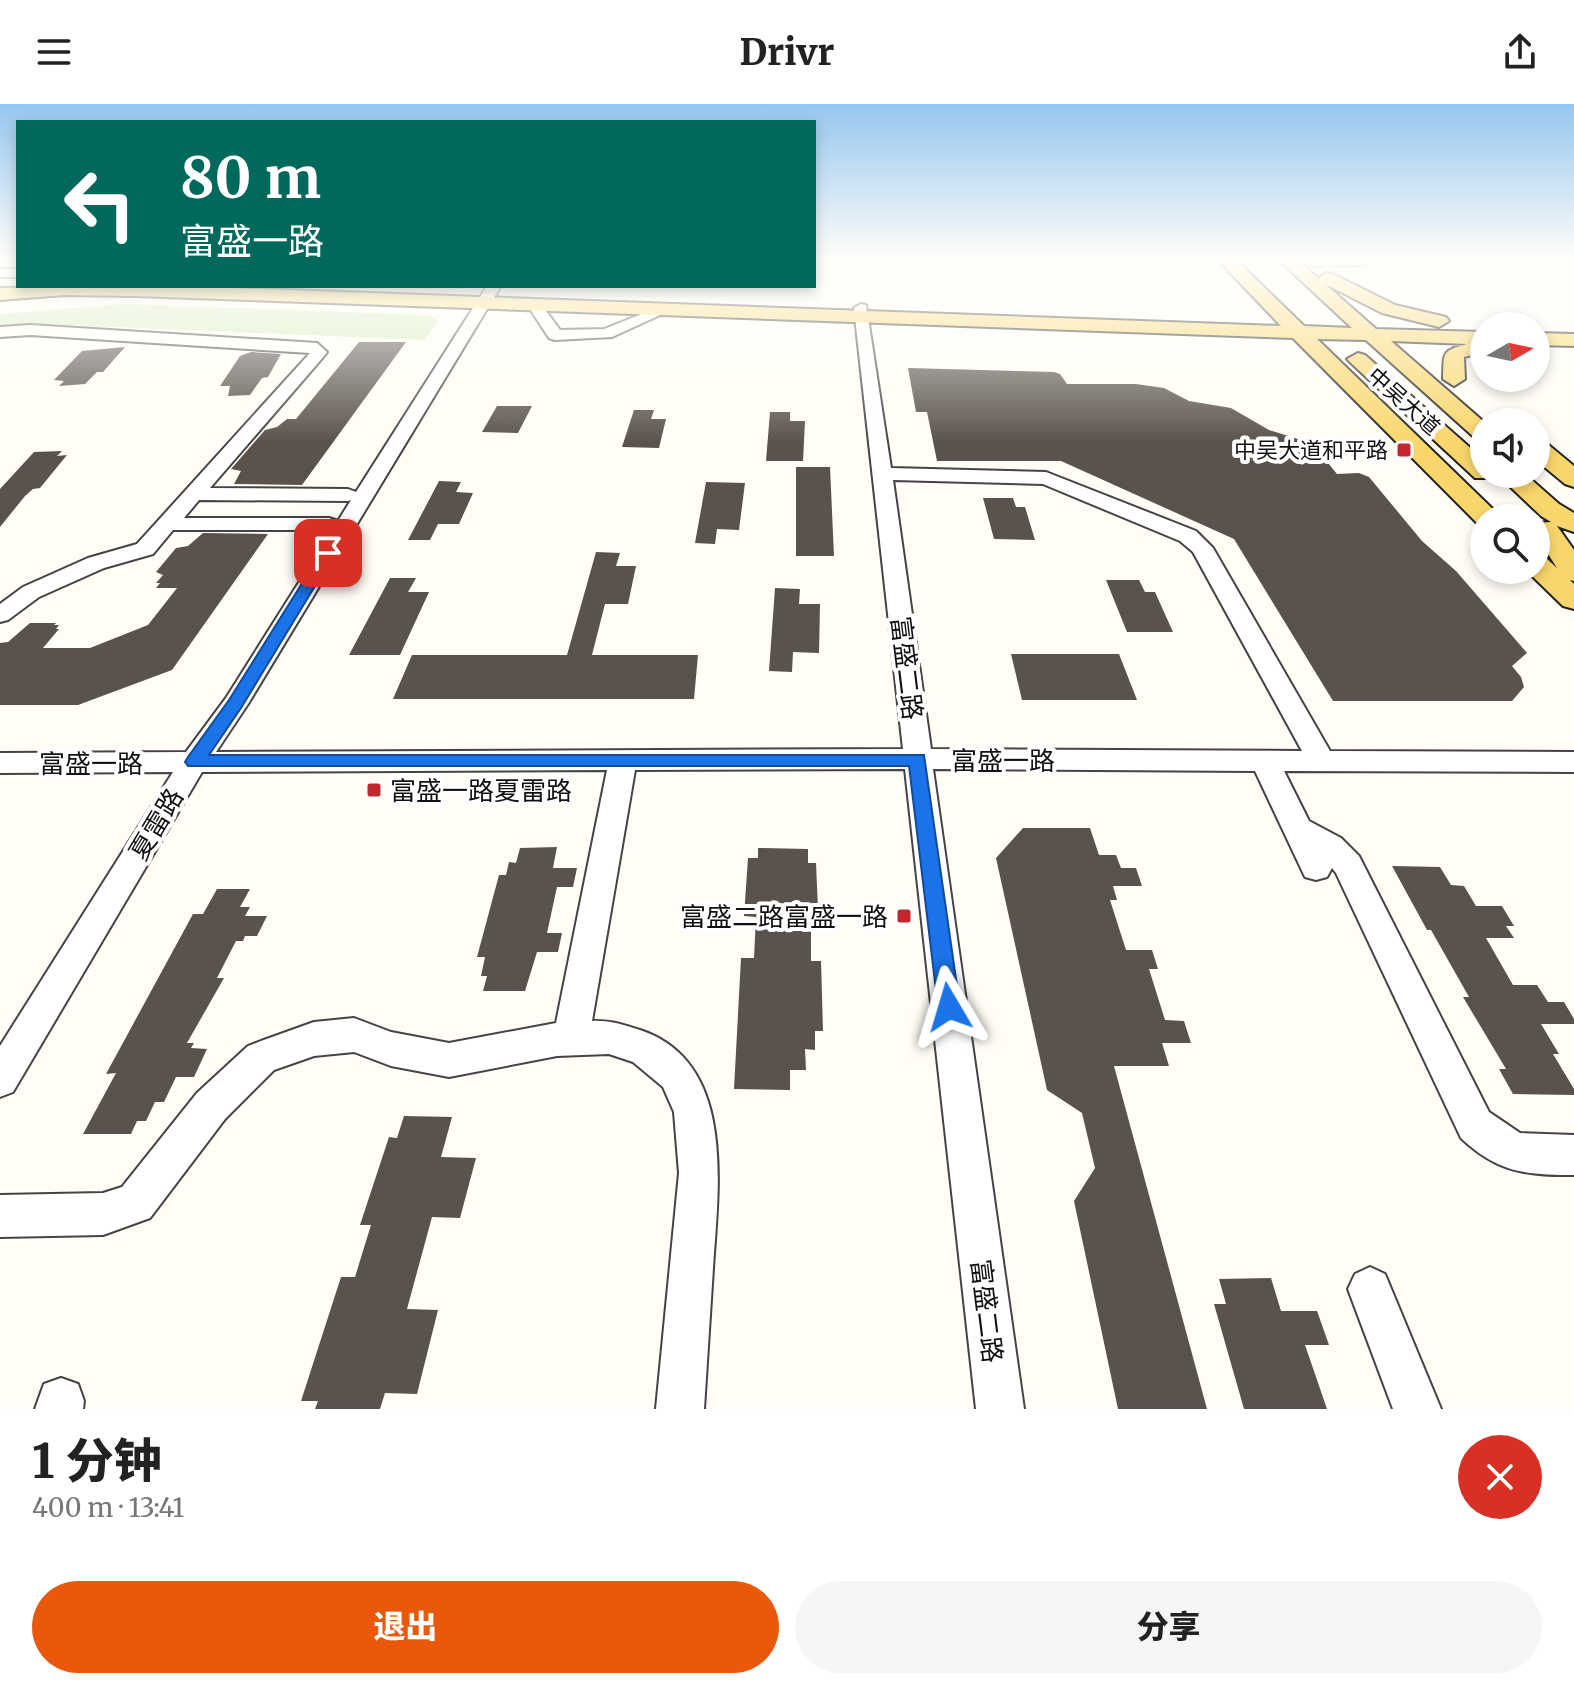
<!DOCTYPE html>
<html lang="zh">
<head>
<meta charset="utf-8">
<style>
  :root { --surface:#fff; --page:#f6f6f6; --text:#222; --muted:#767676; --accent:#ea580c }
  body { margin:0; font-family:Merriweather,"Noto Sans SC",serif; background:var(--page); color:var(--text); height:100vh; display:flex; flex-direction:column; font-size:30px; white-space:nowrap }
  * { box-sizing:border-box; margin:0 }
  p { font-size:26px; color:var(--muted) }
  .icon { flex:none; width:44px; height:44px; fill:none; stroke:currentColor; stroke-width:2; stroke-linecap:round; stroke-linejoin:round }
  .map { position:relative; height:1305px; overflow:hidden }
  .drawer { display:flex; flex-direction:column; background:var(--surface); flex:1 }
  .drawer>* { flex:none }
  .banner { position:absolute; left:16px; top:16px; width:800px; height:168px; border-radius:0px; box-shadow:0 4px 12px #0003; background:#00695c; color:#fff; overflow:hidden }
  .needle { width:52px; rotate:81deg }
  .tools { position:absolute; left:1470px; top:208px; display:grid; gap:16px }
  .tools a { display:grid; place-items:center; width:80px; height:80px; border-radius:50%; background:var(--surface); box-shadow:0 4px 12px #0003; font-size:40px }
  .pin { position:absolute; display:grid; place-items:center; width:68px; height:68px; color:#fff; margin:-34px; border-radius:16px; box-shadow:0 4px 12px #0006 }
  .me { position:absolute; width:88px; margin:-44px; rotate:353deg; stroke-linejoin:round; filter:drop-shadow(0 0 6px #0008) }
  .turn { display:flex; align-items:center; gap:28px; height:168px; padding:0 32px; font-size:36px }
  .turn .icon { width:104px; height:104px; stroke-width:2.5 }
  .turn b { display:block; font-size:56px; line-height:68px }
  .round { display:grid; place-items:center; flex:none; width:84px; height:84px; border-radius:42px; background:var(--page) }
  .headline { display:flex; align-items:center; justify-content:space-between; height:136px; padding:0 32px }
  h1 { font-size:48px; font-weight:800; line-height:60px }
  .primary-button { display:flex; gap:16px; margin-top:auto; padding:16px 32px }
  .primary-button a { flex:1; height:92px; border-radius:48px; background:var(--accent); color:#fff; font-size:32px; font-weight:800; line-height:92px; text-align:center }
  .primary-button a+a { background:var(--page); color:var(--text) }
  header { display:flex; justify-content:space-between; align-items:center; height:104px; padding:0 32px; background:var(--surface); font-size:36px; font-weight:800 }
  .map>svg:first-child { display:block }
  .green { fill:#d5ebbd }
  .building { fill:#5a524d }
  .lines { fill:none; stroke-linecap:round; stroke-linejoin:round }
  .minor-casing { stroke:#444; stroke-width:4 }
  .major-casing { stroke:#222; stroke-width:4 }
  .minor { fill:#fff; fill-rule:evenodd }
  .major { fill:#f9d66b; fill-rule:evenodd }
  .route { fill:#1a73e8; stroke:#114b97; stroke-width:2 }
  .poi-dot { fill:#c4262e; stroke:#fff; stroke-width:3 }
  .labels { text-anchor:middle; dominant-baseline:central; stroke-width:8; stroke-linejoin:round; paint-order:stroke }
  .far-street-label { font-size:22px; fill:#111; stroke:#fff }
  .far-poi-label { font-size:22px; fill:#111; stroke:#fff; text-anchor:end }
  .street-label { font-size:26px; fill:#111; stroke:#fff }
  .poi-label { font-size:26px; fill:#111; stroke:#fff; text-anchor:start }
</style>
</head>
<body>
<header><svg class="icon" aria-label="menu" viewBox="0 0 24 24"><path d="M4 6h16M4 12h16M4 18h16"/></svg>Drivr<svg class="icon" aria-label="share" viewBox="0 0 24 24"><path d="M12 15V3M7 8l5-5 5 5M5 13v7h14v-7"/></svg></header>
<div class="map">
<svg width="1574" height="1305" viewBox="0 0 1574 1305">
  <rect width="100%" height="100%" fill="#fffdf5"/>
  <path class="green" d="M122 200 429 211 438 217 424 236 44 220 0 224V210Z"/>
  <path class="building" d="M359 238H406L302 381 234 380 241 367 231 365 265 326 277 323 287 315H296Z
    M125 243 103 268H97L85 280 59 282 64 277 54 276 82 247Z
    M251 248 281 250 268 273 262 274 250 291 228 292 230 282H220L240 252Z
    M908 264 1054 268 1060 270 1067 280H1136L1164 284 1189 297 1231 304 1269 326 1304 337 1319 348 1337 370 1359 369 1369 373 1422 437 1456 467 1527 549 1512 562 1521 573 1524 583 1512 597H1333L1234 435 1061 357H937L927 308H916Z
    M497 302H532L518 329 482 328Z
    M634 306H654L651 315H666L659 344 622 343Z
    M770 308H790V317H805L803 357H766Z
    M62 347 57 352 67 351 40 384 33 385 25 392 0 423V385L34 348Z
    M796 363H830L834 452H796Z
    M439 377 461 378 456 388 473 389 459 420H438L430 436H408Z
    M706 378 745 379 739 426 717 425 715 440 695 439Z
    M983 394H1013L1016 403H1025L1035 436 994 435Z
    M203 429 268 430 172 566 78 601H0V539L8 538 30 519H56L54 521H59L56 525H59L43 544H90L148 521 177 484H156L160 479H156L163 471 156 468 176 444 188 442Z
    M596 448 620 449 616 462H636L628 500H605L592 551H698L694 595H393L412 551H567Z
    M390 474H416L408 488H429L400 551H349Z
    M1106 476H1139L1145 488H1155L1173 528H1127Z
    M775 484 800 485 799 500H820L819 549 793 548 792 568 769 567Z
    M1011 550H1119L1137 596H1022Z
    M1023 724H1090L1099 751H1116L1121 764H1136L1142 782H1113L1117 796H1110L1126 846H1152L1158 865H1149L1165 916 1184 917 1191 939H1162L1169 962H1114L1207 1305H1118L1074 1097 1095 1064 1082 1009 1047 986 996 754Z
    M557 743 553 764H577L573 783H557L547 829H562L558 848H537L525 887H483L487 872H481L485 853H477L499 771H506L509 758 516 759 520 744Z
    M758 744 808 745V759H816L818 806H811V857H821L823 927H815V946L805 945 806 966H790V986L734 985 741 854H754L756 813 744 812 748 754H758Z
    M1392 762 1440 763 1451 781 1464 782 1476 802H1502L1514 822H1506L1514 834H1486L1513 881H1537L1548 898H1564L1574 915V920H1541L1559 950H1553L1574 985V991L1513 990 1499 965H1506L1463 893H1469L1431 826H1427Z
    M217 785H250L240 803H250L245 812H267L257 832H245L243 837H236L217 874H224L187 939H194L191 944 207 945 194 973H176L164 998H155L146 1017H137L131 1030H83L116 969 106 970 193 810H203Z
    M404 1012 452 1013 441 1053 476 1054 460 1114 432 1113 407 1205 438 1206 417 1290 385 1289 380 1305H315L318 1297H301L341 1173H355L371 1121H360L389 1033 397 1034Z
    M1271 1174 1281 1207H1317L1329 1241H1305L1327 1305H1244L1214 1200H1226L1219 1175Z"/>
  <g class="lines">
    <defs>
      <path id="minor" d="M1308 157H1369L1362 161 1314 162 1309 161Z
        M0 165H18V173H0Z
        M487 182H501L248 600 216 648 903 645 854 204 861 200 866 201 891 364 1046 368 1196 427 1213 444 1330 647 1574 648V668L1284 667 1309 717 1341 734 1359 752 1489 1008 1520 1029 1574 1031V1071C1526 1071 1498 1069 1461 1034L1336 769 1332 764 1327 773 1316 776 1305 773 1255 667 933 665 1024 1305H976L905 665 635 666 592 917C610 916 623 921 640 926 737 958 718 1084 713 1164 710 1211 707 1258 704 1305H656L679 1069 674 1008 663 983 633 958 609 950 557 952 449 973 391 962 354 948 314 952 274 966 225 1015 150 1114 103 1131 0 1133V1091L103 1089 122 1083 197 989 248 942 261 937 314 918 354 914 391 928 449 939 556 919 607 666 202 668 13 988 0 993V942L173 668 0 669V649L186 648 226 594 332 426H173L153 450 104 464 39 493 8 516 0 518V500L23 483 88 454 137 440 310 249 30 231 0 233V223L30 221 317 239 327 248 325 251 210 384 348 385 356 388ZM893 376 1043 380 1180 437 1193 448 1302 647 931 645ZM199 396 348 397 351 396 338 417 329 414H184Z
        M535 198 540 199 560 226 604 225 657 204 662 203 669 207 612 233 555 236 549 234 528 202Z
        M1370 1163 1385 1170 1441 1305H1393L1348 1185 1355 1170Z
        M61 1274 78 1280 84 1297 83 1305H35L44 1280Z"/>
      <path id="major" d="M1219 157H1237L1304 222 1352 224 1280 157H1298L1318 174 1327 169 1333 170 1395 201 1446 213 1449 217 1439 223 1382 209 1325 180 1376 225 1484 228V248L1464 253 1465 275 1454 282 1443 275C1444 248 1441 247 1467 240L1391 237 1484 318V337L1476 335 1366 236 1317 235 1502 414H1484V421L1478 420 1293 234 136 192 64 191 0 196V184L176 182 1281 222Z
        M1536 229 1574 230V242L1536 241Z
        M1358 249 1365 251 1484 356V370H1496L1493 374H1475L1351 259 1347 255Z
        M1536 336 1545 338 1574 362V383L1565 380 1536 356Z
        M1497 370H1525L1559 400 1574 409V428L1557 422 1574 446V477L1570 476 1574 480V505L1563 502 1526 466H1536V451L1546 454 1557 464 1536 431V419L1551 418 1541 412Z"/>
    </defs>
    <use href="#minor" class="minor-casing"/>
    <use href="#major" class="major-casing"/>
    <use href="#minor" class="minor"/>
    <use href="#major" class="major"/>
  </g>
  <linearGradient id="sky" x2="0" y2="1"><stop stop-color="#95c6ee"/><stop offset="0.46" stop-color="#fffefa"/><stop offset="1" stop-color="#fffefa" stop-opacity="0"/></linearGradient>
  <rect width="1574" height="339" fill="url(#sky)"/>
  <path class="route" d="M328 445 335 449 241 604 209 651H924L960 903 957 910 949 913 941 910 938 903 909 662H188L185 658 188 653 229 596 321 449Z"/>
  <g class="poi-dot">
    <rect x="1396" y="338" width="16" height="16" rx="4"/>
    <rect x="366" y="678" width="16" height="16" rx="4"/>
    <rect x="896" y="804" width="16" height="16" rx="4"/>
  </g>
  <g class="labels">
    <g class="far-street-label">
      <text transform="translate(1404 297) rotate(42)">中吴大道</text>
    </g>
    <g class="far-poi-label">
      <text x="1388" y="346">中吴大道和平路</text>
    </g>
    <g class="street-label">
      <text transform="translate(907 564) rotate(83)">富盛二路</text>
      <text x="1003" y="656">富盛一路</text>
      <text x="91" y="659">富盛一路</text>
      <text transform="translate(156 720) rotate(-59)">夏雷路</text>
      <text transform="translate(987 1207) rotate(83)">富盛二路</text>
    </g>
    <g class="poi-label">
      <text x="390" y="686">富盛一路夏雷路</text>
      <text x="888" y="812" text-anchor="end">富盛二路富盛一路</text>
    </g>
  </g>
</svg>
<div class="tools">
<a><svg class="needle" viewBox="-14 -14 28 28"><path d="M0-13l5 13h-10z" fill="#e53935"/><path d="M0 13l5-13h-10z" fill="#767676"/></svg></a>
<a><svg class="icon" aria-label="sound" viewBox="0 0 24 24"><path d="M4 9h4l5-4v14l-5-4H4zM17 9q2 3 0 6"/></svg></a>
<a><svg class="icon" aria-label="search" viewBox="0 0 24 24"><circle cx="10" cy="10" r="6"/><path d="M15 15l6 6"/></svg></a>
</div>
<div class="pin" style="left:328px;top:449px;background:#d93025"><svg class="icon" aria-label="arrive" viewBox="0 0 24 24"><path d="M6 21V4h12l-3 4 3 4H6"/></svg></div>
<svg class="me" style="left:949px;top:903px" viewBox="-20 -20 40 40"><path d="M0-17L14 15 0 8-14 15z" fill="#1a73e8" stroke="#fff" stroke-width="4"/></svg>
<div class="banner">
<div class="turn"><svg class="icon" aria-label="left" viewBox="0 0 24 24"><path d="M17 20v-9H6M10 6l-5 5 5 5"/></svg><div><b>80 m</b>富盛一路</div></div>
</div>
</div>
<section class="drawer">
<div class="headline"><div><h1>1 分钟</h1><p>400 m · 13:41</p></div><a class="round" style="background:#d93025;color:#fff"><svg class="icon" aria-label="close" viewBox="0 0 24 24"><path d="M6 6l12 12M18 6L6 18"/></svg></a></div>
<div class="primary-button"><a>退出</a><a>分享</a></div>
</section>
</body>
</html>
